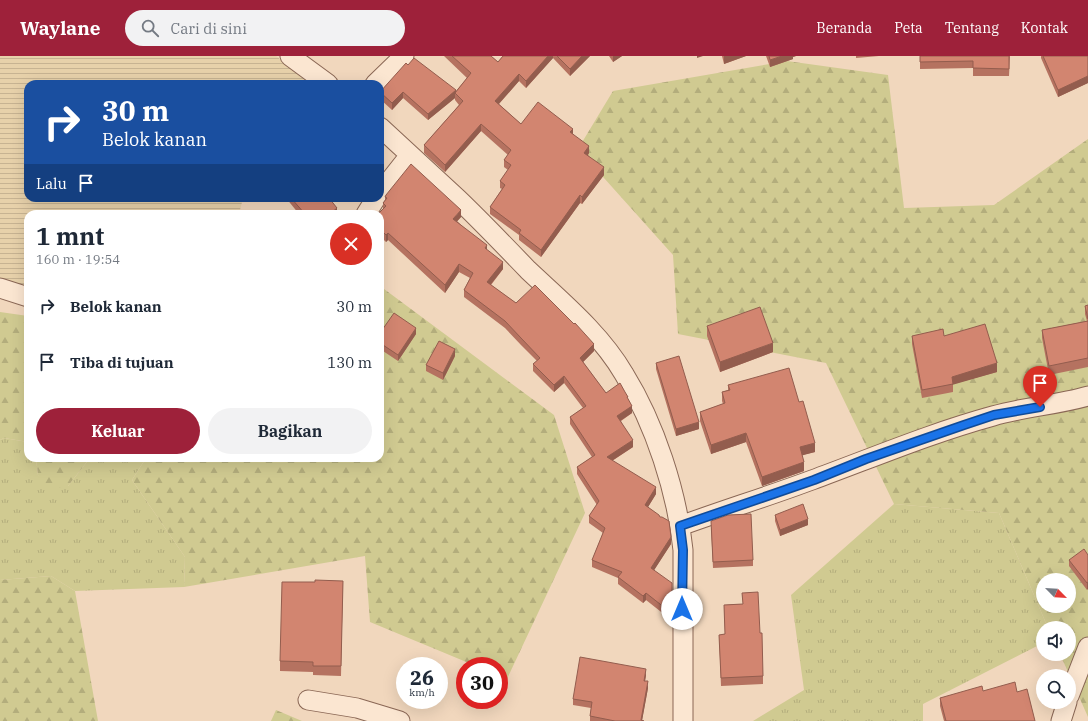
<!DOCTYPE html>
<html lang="id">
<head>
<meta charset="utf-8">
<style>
  :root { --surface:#fff; --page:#f2f2f3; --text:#1f2937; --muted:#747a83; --accent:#9e213a }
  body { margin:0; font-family:"IBM Plex Serif",serif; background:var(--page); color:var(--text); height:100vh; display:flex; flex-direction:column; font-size:15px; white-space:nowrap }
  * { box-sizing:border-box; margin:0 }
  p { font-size:13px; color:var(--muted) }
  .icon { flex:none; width:22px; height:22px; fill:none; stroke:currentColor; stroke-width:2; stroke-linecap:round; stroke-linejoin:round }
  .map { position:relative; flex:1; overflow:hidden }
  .panel { position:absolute; left:24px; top:154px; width:360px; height:252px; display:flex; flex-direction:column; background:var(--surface); border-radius:12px; box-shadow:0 4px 16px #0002 }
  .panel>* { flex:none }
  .top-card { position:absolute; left:24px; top:24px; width:360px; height:122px; border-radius:12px; box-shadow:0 4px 16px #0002; background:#1a4fa0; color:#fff; overflow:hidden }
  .needle { width:26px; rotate:114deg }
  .fabs { position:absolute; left:1036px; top:517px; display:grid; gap:8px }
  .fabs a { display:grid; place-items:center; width:40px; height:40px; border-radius:50%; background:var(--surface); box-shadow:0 4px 16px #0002; font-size:20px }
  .speed { position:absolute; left:396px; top:601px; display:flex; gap:8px; font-size:20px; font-weight:700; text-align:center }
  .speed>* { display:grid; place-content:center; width:52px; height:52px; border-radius:50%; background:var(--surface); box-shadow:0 4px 16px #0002; line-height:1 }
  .speed small { font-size:10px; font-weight:400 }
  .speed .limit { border:6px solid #d22; background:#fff; color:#111 }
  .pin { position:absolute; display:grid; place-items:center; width:34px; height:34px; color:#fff; margin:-41px -17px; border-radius:50% 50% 50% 0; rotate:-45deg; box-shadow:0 0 4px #0007 }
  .pin .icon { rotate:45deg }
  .me { position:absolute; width:44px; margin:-22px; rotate:0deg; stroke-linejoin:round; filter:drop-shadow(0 0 3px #0008) }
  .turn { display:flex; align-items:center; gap:14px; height:84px; padding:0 12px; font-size:18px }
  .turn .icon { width:52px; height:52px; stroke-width:2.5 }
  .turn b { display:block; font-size:28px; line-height:34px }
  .then { display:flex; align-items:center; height:38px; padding:0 12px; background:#0003; gap:8px; font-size:15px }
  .round { display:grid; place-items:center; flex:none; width:42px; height:42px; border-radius:21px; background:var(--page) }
  .summary { display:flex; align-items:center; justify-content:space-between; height:68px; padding:0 12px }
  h1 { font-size:24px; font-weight:700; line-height:30px }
  .button { display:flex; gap:8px; margin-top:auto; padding:8px 12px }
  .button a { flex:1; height:46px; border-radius:24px; background:var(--accent); color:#fff; font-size:16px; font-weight:700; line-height:46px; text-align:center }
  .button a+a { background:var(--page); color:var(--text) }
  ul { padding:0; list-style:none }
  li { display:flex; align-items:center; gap:12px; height:56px; padding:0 12px }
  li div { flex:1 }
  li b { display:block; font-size:15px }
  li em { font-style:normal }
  header { display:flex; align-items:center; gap:24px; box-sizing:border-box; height:56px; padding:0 20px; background:var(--accent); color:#fff }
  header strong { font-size:19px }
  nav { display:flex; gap:22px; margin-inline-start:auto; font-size:14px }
  .search { width:280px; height:36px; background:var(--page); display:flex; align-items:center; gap:10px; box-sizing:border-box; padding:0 14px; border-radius:22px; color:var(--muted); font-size:15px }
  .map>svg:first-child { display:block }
  .farmland { fill:url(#farmland-rules) }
  .grass { fill:url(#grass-tufts) }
  .forest { fill:url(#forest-firs); fill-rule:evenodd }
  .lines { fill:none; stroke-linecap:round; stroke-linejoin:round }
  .minor-casing { stroke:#8a6755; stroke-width:21 }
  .minor { stroke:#fbe6d1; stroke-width:19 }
  .wall { fill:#b57260 }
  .shaded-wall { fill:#935d4e }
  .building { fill:#d28570; stroke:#935d4e }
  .route-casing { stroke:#114b97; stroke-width:10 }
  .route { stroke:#1a73e8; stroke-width:7 }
</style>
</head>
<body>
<header>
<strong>Waylane</strong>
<div class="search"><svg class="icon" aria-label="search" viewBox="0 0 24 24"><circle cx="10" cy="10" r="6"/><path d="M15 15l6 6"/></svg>Cari di sini</div>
<nav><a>Beranda</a><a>Peta</a><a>Tentang</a><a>Kontak</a></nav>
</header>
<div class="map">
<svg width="1088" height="665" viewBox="0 0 1088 665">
  <defs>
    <pattern id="farmland-rules" width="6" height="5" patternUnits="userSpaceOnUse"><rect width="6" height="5" fill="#e7d1aa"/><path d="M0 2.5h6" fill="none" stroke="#c7b392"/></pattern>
    <pattern id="grass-tufts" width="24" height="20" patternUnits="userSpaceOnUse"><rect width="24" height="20" fill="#d0ca91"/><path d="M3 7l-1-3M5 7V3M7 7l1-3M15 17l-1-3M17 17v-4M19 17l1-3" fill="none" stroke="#b3ad7c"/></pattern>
    <pattern id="forest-firs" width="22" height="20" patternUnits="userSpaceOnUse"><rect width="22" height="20" fill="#d0ca91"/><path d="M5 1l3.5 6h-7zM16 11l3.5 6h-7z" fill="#b3ad7c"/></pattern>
  </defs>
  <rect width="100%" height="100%" fill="#f1d7bd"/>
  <path class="farmland" d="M0 0H276L312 28H28V142H243L239 158H28V232L0 225Z"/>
  <path class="grass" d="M4 382 28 386V402H36L38 419 68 430 90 402H146L132 424 185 501 184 531 75 535 51 520 0 524V384Z
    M894 448 999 457 1048 572H1043V587L923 648V665H753L804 634 791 539Z"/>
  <path class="forest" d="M787 5 888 19 904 152 994 149 1088 83V661L1060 598H1069V572H1048L999 457 894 448 826 307 678 278 673 199 578 93 613 35ZM1043 524H1069V550H1043Z
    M380 230 554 359 585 457 507 623 499 620V610H476L370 566 365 500 184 531 185 501 132 424 146 402H380Z
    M0 256 28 260V386L4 382 0 384Z
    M36 402H90L68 430 50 433 38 419Z
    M51 520 75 535 98 665H0V524Z
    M276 654 302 665H271Z"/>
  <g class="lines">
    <defs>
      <path id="minor" d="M290 0 328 28
        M375 28 404 0
        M380 71C406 95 432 119 458 143 482 166 505 190 528 214 562 246 600 277 624 318 655 368 677 436 683 494V665
        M380 137 410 99
        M366 158 376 142
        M0 232 28 241
        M680 470C724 454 769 440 812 424 872 402 931 377 993 360 1024 351 1057 349 1088 340
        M1069 640 1088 591
        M308 644 357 652 400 665
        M1061 665 1067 646"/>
    </defs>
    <use href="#minor" class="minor-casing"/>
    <use href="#minor" class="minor"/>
  </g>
  <path class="wall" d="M444 0H491L498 6 503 0H590L570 20 553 2 526 32 519 25 499 48 521 68 573 78 589 97 588 99 604 119 582 148 580 147 541 201 519 184V179L490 158V151L502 133 500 132V125L508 114 504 111V104L508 99 481 75 445 116 424 97V89L459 49 455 44V42L428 64 403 42 392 54 380 43V36L408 9 456 35 467 22Z
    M609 0H622L613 6Z
    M722 0H746L724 8Z
    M766 0H796L793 1V3L770 11Z
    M856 0H879L856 2Z
    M920 0H1010L1009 20H973V12L920 13Z
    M1041 0H1088V27L1058 41 1041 2Z
    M385 141 461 161 457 165 487 194 503 213 491 229 516 247 594 295 583 306 606 337 628 343 632 357 621 365 633 391 612 405 656 438 648 451 660 461 671 488 654 514 672 550 665 559 646 544 643 547 618 528V522L592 511V504L603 477 589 467V460L597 449 577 418V411L592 401 570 368V361L583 352 564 327 554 336 533 315V308L537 305 521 289 505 272 464 241V234L470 222 459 216 445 237 388 184 386 186 380 180V158L383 153V147L385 144Z
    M286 142H333L331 144 337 158H299Z
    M1088 249V311L1049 319 1042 282V274L1087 265 1085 258V250Z
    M707 270 773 296 720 316 707 280Z
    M380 277 416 278 398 305 380 293Z
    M912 280H944L997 316 953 328V336L922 342 912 288Z
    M455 300 443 324 426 315V309Z
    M656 307 699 373 676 380 656 313Z
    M728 329 799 346 815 396 802 399 804 415 762 430 746 386 711 398 700 365V356L723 348 722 345V336L728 334Z
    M775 459 808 469 780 480 775 465Z
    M711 471 753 504V510L713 512Z
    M1088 499 1087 534 1069 510V504Z
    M343 525 341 620 313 619V616L280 615V605L315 526Z
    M742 537 760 577 763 620V628L721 630 719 579 725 578 724 549 743 548Z
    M646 619 645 625 648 632 642 664 644 665H590V660L591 652 573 649V643Z
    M983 635 1017 636 1035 665H944L940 650V642Z"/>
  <path class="shaded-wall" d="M548 0H553V2L526 32V25Z
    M582 0H590L570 20V13Z
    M613 0H622L613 6Z
    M697 0H703L697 2Z
    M724 0H746L724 8Z
    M782 0H796L793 1V3L770 11V4Z
    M519 18V25L495 52V45Z
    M1088 20V27L1058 41V34Z
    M456 34V38L455 37V42L428 64V58Z
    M403 36V42L392 54V47Z
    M481 68V75L445 116V109Z
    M573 73V80L570 76Z
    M589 90V97L584 104V97Z
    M604 111V119L582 148V141Z
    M580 139V147L541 201V194Z
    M337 152V158H330Z
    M461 154V161L453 170V163Z
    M388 177V184L386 186V179Z
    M487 189V196L485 192Z
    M503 206V213L487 233V226Z
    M459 208V216L445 237V229Z
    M416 272V278L398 305V299Z
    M773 287V296L720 316V306Z
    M594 288V295L580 309V302Z
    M455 293V300L443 324V317Z
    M997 307V316L952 329V321Z
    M564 320V327L554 336V329Z
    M632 350V357L617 367V360Z
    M699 366V373L676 380V373Z
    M746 377V386L711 398V389Z
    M633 384V391L607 408V401Z
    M815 387V396L800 400V391Z
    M804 406V415L762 430V421Z
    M656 431V438L645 456V449Z
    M808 463V469L780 480V474Z
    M671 481V488L651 519V512Z
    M1088 526V533L1087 534V527Z
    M646 537V544L643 547V540Z
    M672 543V550L665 559V552Z
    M646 613V619L644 631V625Z
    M648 625V632L642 665H641Z"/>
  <path class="building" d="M452 0H491L498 6 503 0H548L526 25 519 18 495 45 521 68 538 46 573 73 570 76 589 90 584 97 604 111 582 141 580 139 541 194 519 177 521 174 490 151 505 129 500 125 511 109 504 104 511 94 481 68 445 109 424 89 463 45 455 37 471 17Z
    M557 0H582L570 13Z
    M769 0H782L770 4Z
    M920 0H1009V13L973 12V5L920 6Z
    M1043 0H1088V20L1058 34Z
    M414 2 456 34 428 58 403 36 392 47 380 36 406 7 408 9Z
    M411 108 461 154 453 163 487 189 485 192 503 206 487 226 516 247 535 229 574 268 575 267 594 288 580 302 606 337 620 327 625 336 628 341H627L632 350 617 360 633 384 607 401 656 431 645 449 659 459 660 461H662L669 465 671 481 651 512 672 527V543L665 552 646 537 643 540 618 521 622 516 592 504 605 472 589 460 599 445 577 411 595 399 570 361 586 350 564 320 554 329 533 308 540 302 521 282 505 265 464 234 473 217 459 208 445 229 388 177 386 179 380 173V158H378L386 150 383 147 387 142 385 141 386 139Z
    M291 142H329L337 152 330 158H305Z
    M1088 249V263L1085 250Z
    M760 251 773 287 720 306 707 270Z
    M394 257 416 272 398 299 380 287V277Z
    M1088 265V302L1049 310 1042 274Z
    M985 268 997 307 952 321 953 328 922 334 912 280 943 273 944 280Z
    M439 285 455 293 443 317 426 309Z
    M679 300 699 366 676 373 656 307Z
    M789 312 799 346 803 345 815 387 800 391 804 406 762 421 746 377 711 389 700 356 725 347 722 336 730 334 728 329Z
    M803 448 808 463 780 474 775 459Z
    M751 458 753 504 713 506 711 465 728 459Z
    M1084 493 1088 499V526L1087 527 1069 504Z
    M315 524 343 525 341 610H313V606L280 605 282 526H315Z
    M758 536 760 577H762L763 620 721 622 719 579 725 578 724 549 743 548 742 537Z
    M580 601 646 613 644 625H648L641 664 644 665H615L590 660 592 646 573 643Z
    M1015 626 1017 636 1027 633 1035 665H946L940 642 982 630 983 635Z"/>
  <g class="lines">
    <defs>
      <path id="route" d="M682 553 683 494 680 470 814 424 866 403 964 369 994 359 1040 351"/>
    </defs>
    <use href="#route" class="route-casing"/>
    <use href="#route" class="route"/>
  </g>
</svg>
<div class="fabs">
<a><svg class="needle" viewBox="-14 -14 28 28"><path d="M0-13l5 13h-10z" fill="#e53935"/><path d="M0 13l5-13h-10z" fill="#747a83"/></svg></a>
<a><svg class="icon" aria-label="sound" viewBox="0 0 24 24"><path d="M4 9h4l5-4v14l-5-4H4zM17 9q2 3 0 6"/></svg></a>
<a><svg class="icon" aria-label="search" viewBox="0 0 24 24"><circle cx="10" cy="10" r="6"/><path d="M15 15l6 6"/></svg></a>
</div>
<div class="speed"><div>26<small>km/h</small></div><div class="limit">30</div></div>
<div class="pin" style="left:1040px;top:351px;background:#d93025"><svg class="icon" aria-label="arrive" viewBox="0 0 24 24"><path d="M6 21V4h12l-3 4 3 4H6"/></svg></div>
<svg class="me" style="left:682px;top:553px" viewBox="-20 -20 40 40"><circle r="19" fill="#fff"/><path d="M0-13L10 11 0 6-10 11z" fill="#1a73e8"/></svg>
<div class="top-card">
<div class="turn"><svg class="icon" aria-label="right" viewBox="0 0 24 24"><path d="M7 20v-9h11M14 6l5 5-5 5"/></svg><div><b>30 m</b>Belok kanan</div></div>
<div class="then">Lalu<svg class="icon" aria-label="arrive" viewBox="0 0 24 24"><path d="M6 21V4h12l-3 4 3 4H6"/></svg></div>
</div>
<section class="panel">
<div class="summary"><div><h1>1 mnt</h1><p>160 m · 19:54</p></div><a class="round" style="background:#d93025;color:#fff"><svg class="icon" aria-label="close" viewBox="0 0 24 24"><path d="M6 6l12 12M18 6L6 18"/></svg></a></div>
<ul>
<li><svg class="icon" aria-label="right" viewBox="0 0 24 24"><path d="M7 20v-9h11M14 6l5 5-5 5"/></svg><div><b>Belok kanan</b></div><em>30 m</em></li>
<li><svg class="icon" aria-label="arrive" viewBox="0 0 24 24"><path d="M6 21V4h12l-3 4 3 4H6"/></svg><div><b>Tiba di tujuan</b></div><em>130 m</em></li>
</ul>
<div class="button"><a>Keluar</a><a>Bagikan</a></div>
</section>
</div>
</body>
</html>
